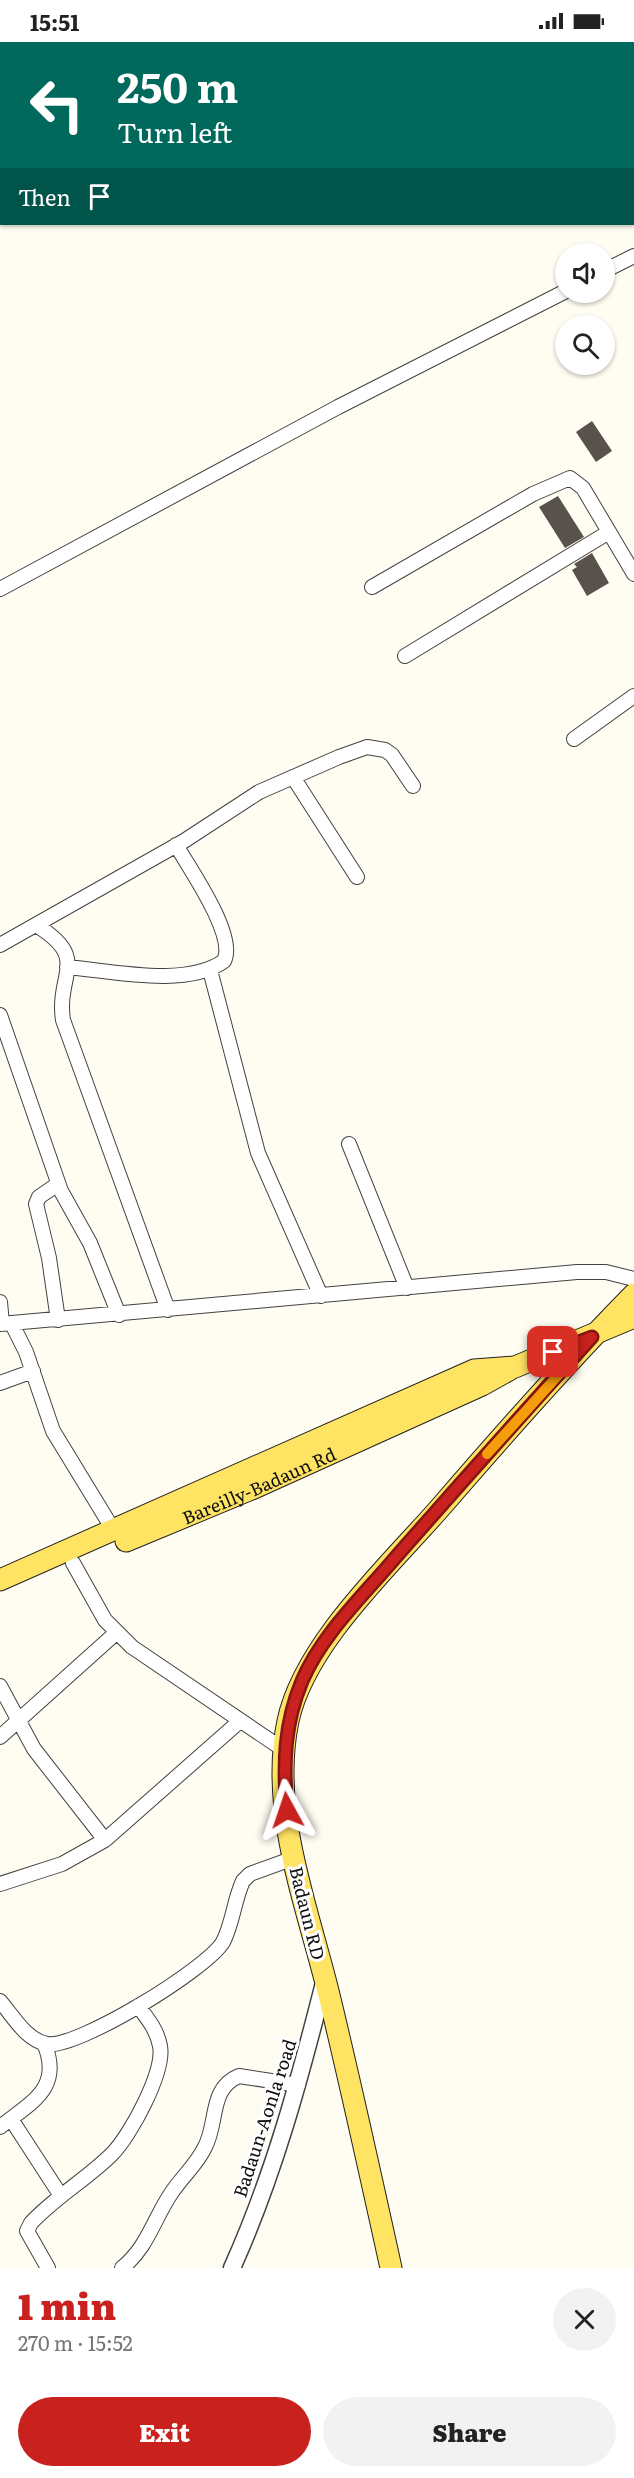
<!DOCTYPE html>
<html lang="en">
<head>
<meta charset="utf-8">
<style>
  :root { --surface:#fff; --page:#f2f2f2; --text:#222; --muted:#767676; --accent:#c9211d }
  body { margin:0; font-family:Literata,serif; background:var(--page); color:var(--text); height:100vh; display:flex; flex-direction:column; font-size:22px; white-space:nowrap }
  * { box-sizing:border-box; margin:0 }
  p { font-size:20px; color:var(--muted) }
  .icon { flex:none; width:33px; height:33px; fill:none; stroke:currentColor; stroke-width:2; stroke-linecap:round; stroke-linejoin:round }
  .map { position:relative; height:2226px; overflow:hidden }
  .sheet { display:flex; flex-direction:column; background:var(--surface); flex:1 }
  .sheet>* { flex:none }
  .guide { position:absolute; left:0px; top:0px; width:634px; height:183px; box-shadow:0 2px 4px #0004; background:#00695c; color:#fff; overflow:hidden }
  .controls { position:absolute; left:555px; top:201px; display:grid; gap:12px }
  .controls a { display:grid; place-items:center; width:60px; height:60px; border-radius:50%; background:var(--surface); box-shadow:0 2px 4px #0004; font-size:30px }
  .pin { position:absolute; display:grid; place-items:center; width:51px; height:51px; color:#fff; margin:-26px; border-radius:12px; box-shadow:0 3px 9px #0006 }
  .me { position:absolute; width:66px; margin:-33px; rotate:355deg; stroke-linejoin:round; filter:drop-shadow(0 0 4px #0008) }
  .turn { display:flex; align-items:center; gap:21px; height:126px; padding:0 18px; font-size:27px }
  .turn .icon { width:78px; height:78px; stroke-width:2.5 }
  .turn b { display:block; font-size:42px; line-height:51px }
  .then { display:flex; align-items:center; height:57px; padding:0 18px; background:#0003; gap:12px; font-size:22px }
  .round { display:grid; place-items:center; flex:none; width:63px; height:63px; border-radius:32px; background:var(--page) }
  .head { display:flex; align-items:center; justify-content:space-between; height:102px; padding:0 18px }
  h1 { font-size:36px; font-weight:800; line-height:45px; color:var(--accent) }
  .primary-button { display:flex; gap:12px; margin-top:auto; padding:12px 18px }
  .primary-button a { flex:1; height:69px; border-radius:36px; background:var(--accent); color:#fff; font-size:24px; font-weight:800; line-height:69px; text-align:center }
  .primary-button a+a { background:var(--page); color:var(--text) }
  .status { display:flex; justify-content:space-between; align-items:center; height:42px; padding:0 30px; background:var(--surface); direction:ltr }
  .status svg { height:16px; fill:currentColor }
  .map>svg:first-child { display:block }
  .building { fill:#59514b }
  .lines { fill:none; stroke-linecap:round; stroke-linejoin:round }
  .minor-casing { stroke:#424242; stroke-width:16 }
  .tertiary-casing { stroke:#424242; stroke-width:19 }
  .primary-casing { stroke:#202020; stroke-width:23 }
  .minor { stroke:#fff; stroke-width:14 }
  .tertiary { stroke:#fff; stroke-width:16 }
  .primary { stroke:#ffe362; stroke-width:21 }
  .route-casing { stroke:#831513; stroke-width:15 }
  .route { stroke:#c9211d; stroke-width:10 }
  .slow { stroke:#f59e0b; stroke-width:10 }
  .labels { text-anchor:middle; dominant-baseline:central; stroke-width:6; stroke-linejoin:round; paint-order:stroke }
  .street-label { font-size:18px; fill:#0f0f0f; stroke:#fff }
</style>
</head>
<body>
<div class="status"><b>15:51</b><svg viewBox="0 0 49 12"><path d="M0 12V9h3v3zM5 12V6h3v6zM10 12V3h3v9zM15 12V0h3v12zM26 1h20v11H26zM47 4h2v5h-2z"/></svg></div>
<div class="map">
<svg width="634" height="2226" viewBox="0 0 634 2226">
  <rect width="100%" height="100%" fill="#fffdf2"/>
  <path class="building" d="M592 379 612 409 596 420 576 390Z
    M558 454 584 495 565 506 539 465Z
    M592 511 609 541 587 554 572 528 577 525 574 522Z"/>
  <g class="lines">
    <defs>
      <path id="minor" d="M103 0 107 2
        M633 98H634
        M604 229 634 214
        M372 545 533 452 570 436 583 446 634 532
        M0 547 338 365 566 249
        M405 614 609 490
        M574 697 634 654
        M293 735 357 835
        M36 883C91 917 56 931 63 978L168 1268
        M0 903 184 799 259 750 339 715 367 705 385 708 392 713 413 744
        M67 925C113 929 186 946 224 919 237 894 190 827 176 803
        M210 928 258 1111 321 1254
        M0 973 61 1149 90 1201 119 1273
        M349 1102 407 1246
        M0 1260 2 1282
        M58 1278 49 1216 36 1162 39 1155 58 1142
        M0 1282 577 1230H606L634 1237
        M12 1282 26 1310 53 1389 114 1489
        M0 1341 33 1329
        M73 1521 105 1578 132 1605 284 1708
        M0 1644 34 1707 105 1798
        M0 1695 117 1590
        M0 1842 62 1822 105 1798 240 1679
        M0 1959C13 1974 26 1998 47 2002 77 2007 207 1927 223 1900 233 1881 234 1858 243 1839L250 1832 294 1816
        M11 2077 61 2154
        M0 2085C32 2060 63 2046 44 2001
        M48 2226 27 2189 31 2181C55 2155 87 2137 112 2112 130 2094 165 2030 160 2004 157 1988 148 1977 138 1964
        M122 2226C148 2205 154 2176 172 2150 183 2134 197 2122 205 2105 218 2081 209 2046 239 2034L298 2043"/>
      <path id="tertiary" d="M232 2226C274 2133 300 2036 325 1937"/>
      <g id="primary">
        <path id="s1" d="M126 1499 254 1446 482 1343 509 1328"/>
        <path d="M0 1538 474 1328 515 1325 634 1275"/>
        <path d="M391 2226C371 2135 351 2044 329 1953 308 1866 269 1770 288 1679 304 1603 388 1525 439 1467 502 1394 566 1321 634 1252"/>
      </g>
    </defs>
    <use href="#minor" class="minor-casing"/>
    <use href="#tertiary" class="tertiary-casing"/>
    <use href="#primary" class="primary-casing"/>
    <use href="#minor" class="minor"/>
    <use href="#tertiary" class="tertiary"/>
    <use href="#primary" class="primary"/>
  </g>
  <g class="lines">
    <defs>
      <path id="route" d="M287 1768C283 1723 284 1682 302 1639 322 1592 363 1554 395 1516 460 1442 526 1368 592 1295L553 1310"/>
    </defs>
    <use href="#route" class="route-casing"/>
    <use href="#route" class="route"/>
    <path class="slow" d="M487 1412 571 1319"/>
  </g>
  <g class="labels">
    <g class="street-label">
      <text stroke="none"><textPath href="#s1" startOffset="144">Bareilly-Badaun Rd</textPath></text>
      <text transform="translate(308 1871) rotate(76)">Badaun RD</text>
      <text transform="translate(264 2076) rotate(-72)">Badaun-Aonla road</text>
    </g>
  </g>
</svg>
<div class="controls">
<a><svg class="icon" aria-label="sound" viewBox="0 0 24 24"><path d="M4 9h4l5-4v14l-5-4H4zM17 9q2 3 0 6"/></svg></a>
<a><svg class="icon" aria-label="search" viewBox="0 0 24 24"><circle cx="10" cy="10" r="6"/><path d="M15 15l6 6"/></svg></a>
</div>
<div class="pin" style="left:553px;top:1310px;background:#d93025"><svg class="icon" aria-label="arrive" viewBox="0 0 24 24"><path d="M6 21V4h12l-3 4 3 4H6"/></svg></div>
<svg class="me" style="left:287px;top:1768px" viewBox="-20 -20 40 40"><path d="M0-17L14 15 0 8-14 15z" fill="#c9211d" stroke="#fff" stroke-width="4"/></svg>
<div class="guide">
<div class="turn"><svg class="icon" aria-label="left" viewBox="0 0 24 24"><path d="M17 20v-9H6M10 6l-5 5 5 5"/></svg><div><b>250 m</b>Turn left</div></div>
<div class="then">Then<svg class="icon" aria-label="arrive" viewBox="0 0 24 24"><path d="M6 21V4h12l-3 4 3 4H6"/></svg></div>
</div>
</div>
<section class="sheet">
<div class="head"><div><h1>1 min</h1><p>270 m · 15:52</p></div><a class="round"><svg class="icon" aria-label="close" viewBox="0 0 24 24"><path d="M6 6l12 12M18 6L6 18"/></svg></a></div>
<div class="primary-button"><a>Exit</a><a>Share</a></div>
</section>
</body>
</html>
